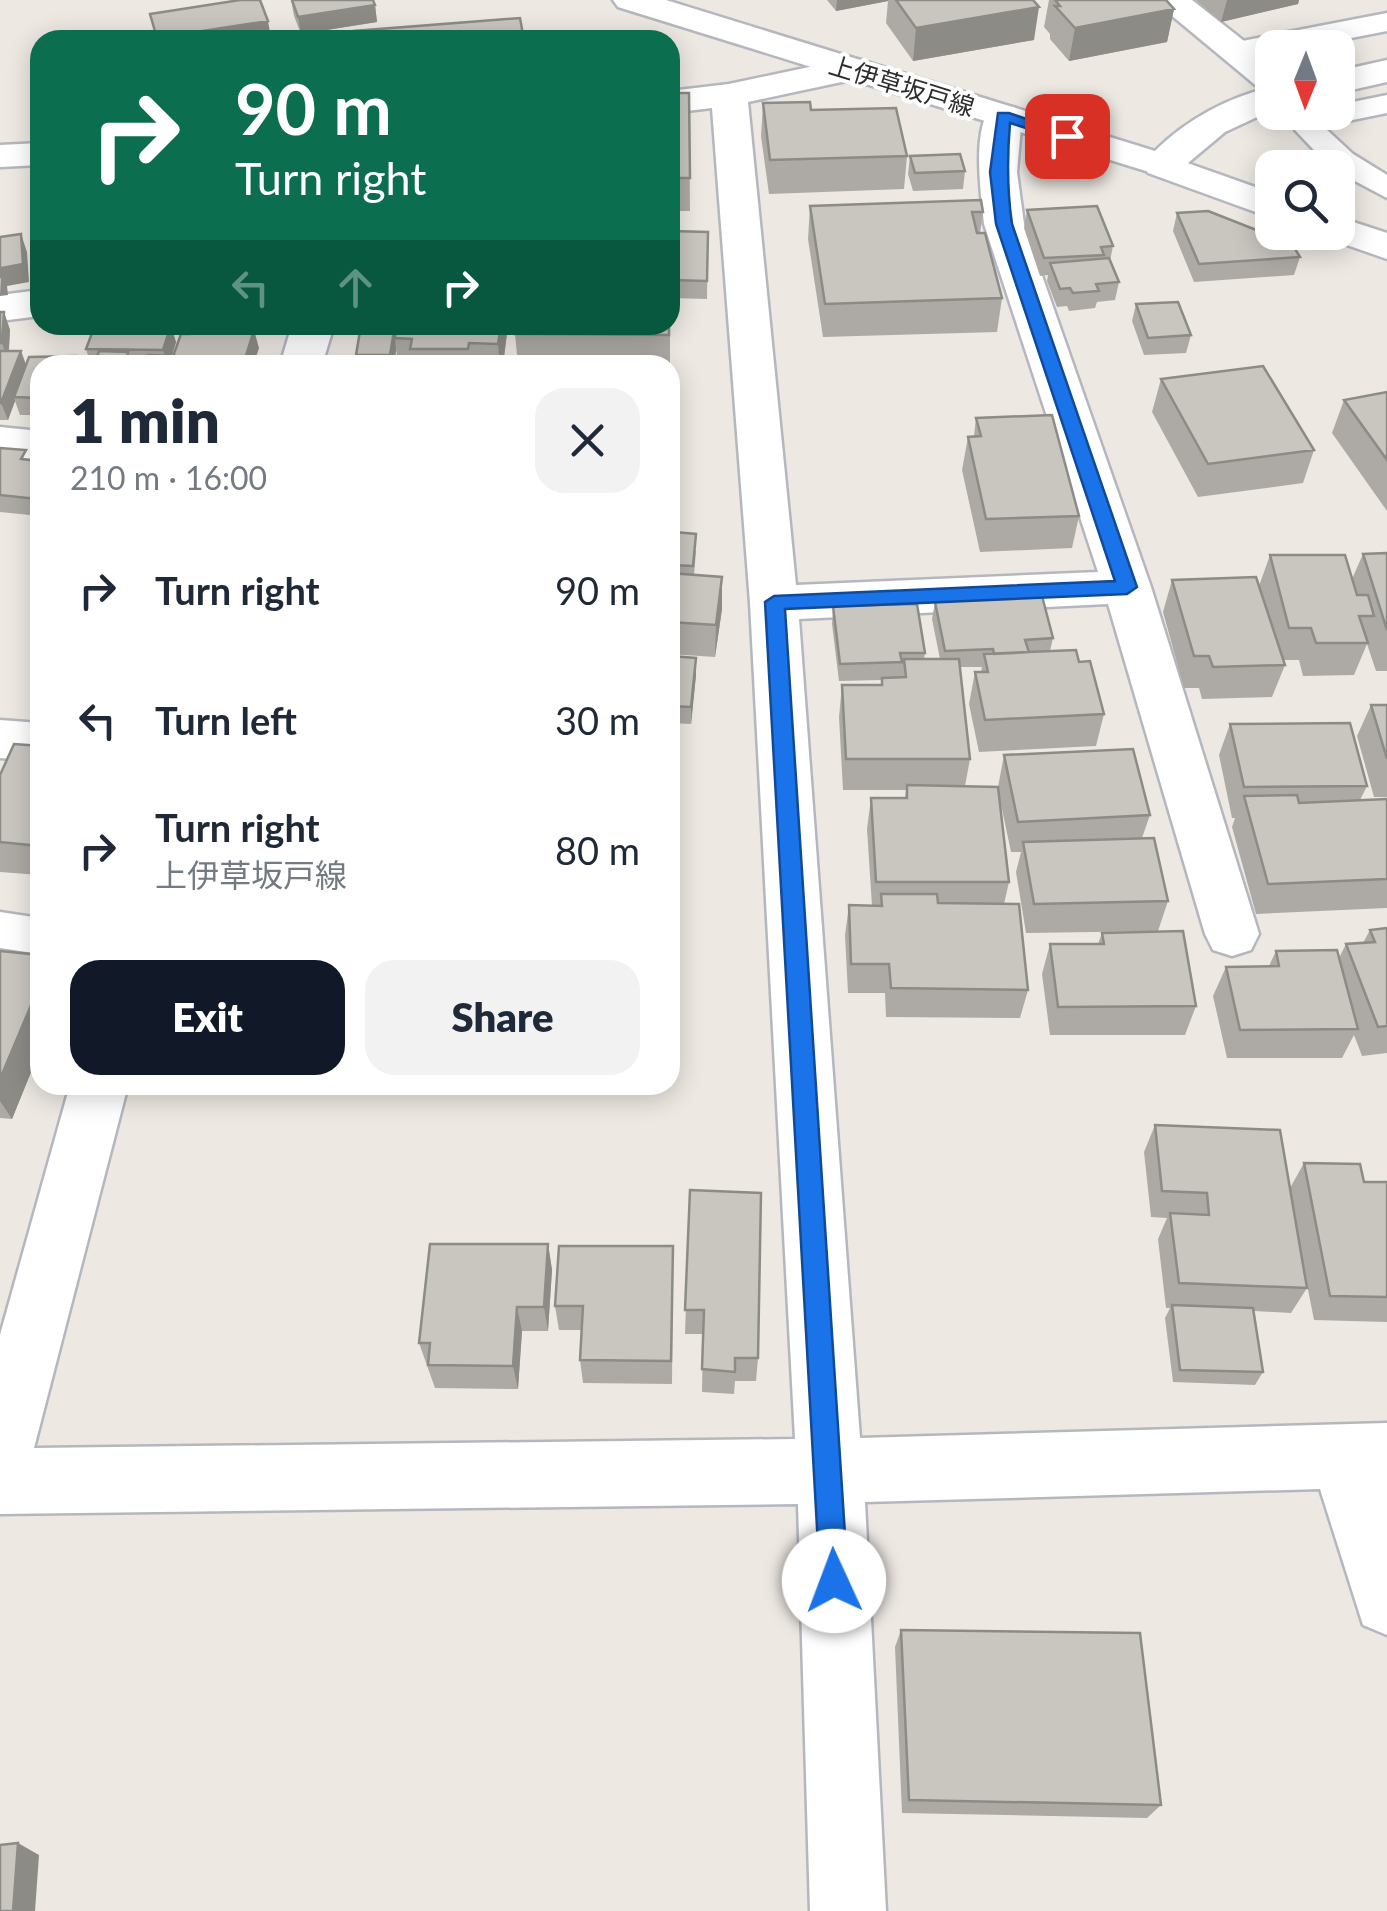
<!DOCTYPE html>
<html lang="en">
<head>
<meta charset="utf-8">
<style>
  :root { --surface:#fff; --page:#f2f2f3; --text:#1f2937; --muted:#747a83; --accent:#111827 }
  body { margin:0; font-family:Lato,"Noto Sans JP",sans-serif; background:var(--page); color:var(--text); height:100vh; display:flex; flex-direction:column; font-size:38px; white-space:nowrap }
  * { box-sizing:border-box; margin:0 }
  p { font-size:32px; color:var(--muted) }
  .icon { flex:none; width:55px; height:55px; fill:none; stroke:currentColor; stroke-width:2; stroke-linecap:round; stroke-linejoin:round }
  .map { position:relative; flex:1; overflow:hidden }
  .drawer { position:absolute; left:30px; top:355px; width:650px; height:740px; display:flex; flex-direction:column; background:var(--surface); border-radius:30px; box-shadow:0 5px 25px #0003 }
  .drawer>* { flex:none }
  .top-card { position:absolute; left:30px; top:30px; width:650px; height:305px; border-radius:30px; box-shadow:0 5px 25px #0003; background:#0b6e4f; color:#fff; overflow:hidden }
  .needle { width:65px; rotate:181deg }
  .fabs { position:absolute; left:1255px; top:30px; display:grid; gap:20px }
  .fabs a { display:grid; place-items:center; width:100px; height:100px; border-radius:20px; background:var(--surface); box-shadow:0 5px 25px #0003; font-size:50px }
  .pin { position:absolute; display:grid; place-items:center; width:85px; height:85px; color:#fff; margin:-42px; border-radius:20px; box-shadow:0 5px 15px #0006 }
  .me { position:absolute; width:110px; margin:-55px; rotate:358deg; stroke-linejoin:round; filter:drop-shadow(0 0 8px #0008) }
  .turn { display:flex; align-items:center; gap:35px; height:210px; padding:0 40px; font-size:45px }
  .turn .icon { width:130px; height:130px; stroke-width:2.5 }
  .turn b { display:block; font-size:70px; line-height:85px }
  .lanes { display:flex; align-items:center; height:95px; padding:0 40px; background:#0003; justify-content:center; gap:50px; direction:ltr }
  .lanes .off { opacity:.35 }
  .round { display:grid; place-items:center; flex:none; width:105px; height:105px; border-radius:30px; background:var(--page) }
  .overview { display:flex; align-items:center; justify-content:space-between; height:170px; padding:0 40px }
  h1 { font-size:60px; font-weight:800; line-height:75px }
  .primary-button { display:flex; gap:20px; margin-top:auto; padding:20px 40px }
  .primary-button a { flex:1; height:115px; border-radius:30px; background:var(--accent); color:#fff; font-size:40px; font-weight:800; line-height:115px; text-align:center }
  .primary-button a+a { background:var(--page); color:var(--text) }
  ul { padding:0; list-style:none }
  li { display:flex; align-items:center; gap:30px; height:130px; padding:0 40px }
  li div { flex:1 }
  li b { display:block; font-size:38px }
  li em { font-style:normal }
  .map>svg:first-child { display:block }
  .lines { fill:none; stroke-linecap:round; stroke-linejoin:round }
  .service-casing { stroke:#b5b7bf; stroke-width:5 }
  .minor-casing { stroke:#b5b7bf; stroke-width:5 }
  .tertiary-casing { stroke:#b5b7bf; stroke-width:5 }
  .secondary-casing { stroke:#b5b7bf; stroke-width:5 }
  .service { fill:#fff; fill-rule:evenodd }
  .minor { fill:#fff; fill-rule:evenodd }
  .tertiary { fill:#fff; fill-rule:evenodd }
  .secondary { fill:#fff; fill-rule:evenodd }
  .wall { fill:#adaaa5 }
  .shaded-wall { fill:#8d8b86 }
  .building { fill:#c9c6c0; stroke:#8d8b86; stroke-width:2.5 }
  .route { fill:#1a73e8; stroke:#114b97; stroke-width:2.5 }
  .labels { text-anchor:middle; dominant-baseline:central; stroke-width:8; stroke-linejoin:round; paint-order:stroke }
  .far-street-label { font-size:25px; fill:#2d2d2d; stroke:#fff }
</style>
</head>
<body>
<div class="map">
<svg width="1387" height="1911" viewBox="0 0 1387 1911">
  <rect width="100%" height="100%" fill="#ede8e2"/>
  <g class="lines">
    <defs>
      <path id="service" d="M1387 13V31L1300 48H1272V53L1237 60 1227 57 1222 51 1227 45 1237 42Z
        M1387 95V113L1328 125 1326 129 1353 154 1387 175V198L1338 172V168H1331L1295 130 1305 112H1338V105Z
        M0 912 40 918V954L0 948Z"/>
      <path id="minor" d="M1153 0H1192L1272 63V91L1259 88Z
        M852 58 865 61 870 69 865 77 748 102 796 585 1098 572 984 224C981 193 972 134 990 108L1003 105 1016 108 1022 116 1017 172 1024 224 1151 587 1259 934 1251 950 1232 956 1213 950 1205 934 1108 604 799 619 860 1438 1387 1423V1635L1363 1625 1320 1489 865 1502 886 1911H810L798 1504 0 1514V1335L70 1085H128L34 1448 795 1439 750 603 712 108 670 113V91L729 84Z
        M40 143V165L0 167V145Z
        M40 290V316L0 321V295Z
        M292 325H334L322 365H280Z
        M0 427 40 431V461L0 455Z
        M0 720 40 723V761L0 758Z"/>
      <path id="tertiary" d="M1162 154 1272 193V218L1148 173 1143 165 1148 157Z
        M1338 217 1387 233V259L1324 237 1321 232H1338Z"/>
      <path id="secondary" d="M613 0H666L1155 151C1187 119 1229 97 1272 87V110L1225 132 1176 173 1162 176 618 7Z
        M1387 60V82L1338 93V71Z"/>
    </defs>
    <use href="#service" class="service-casing"/>
    <use href="#minor" class="minor-casing"/>
    <use href="#tertiary" class="tertiary-casing"/>
    <use href="#secondary" class="secondary-casing"/>
    <use href="#service" class="service"/>
    <use href="#minor" class="minor"/>
    <use href="#tertiary" class="tertiary"/>
    <use href="#secondary" class="secondary"/>
  </g>
  <path class="wall" d="M291 0 375 5 377 22 301 34 294 16Z
    M827 0H1033L1034 40 913 61 886 23 888 1 836 11Z
    M1049 0H1166L1174 9 1167 42 1069 61 1050 39V34L1044 27Z
    M1196 0H1299L1298 4 1221 22Z
    M670 93H689L690 211H670Z
    M763 103 811 110 907 156 904 189 769 194 761 136Z
    M910 156 965 171 963 189 913 191 908 174Z
    M810 206 983 212 980 233 1002 298 997 332 823 337 808 239Z
    M1027 210 1113 246 1110 261 1119 282 1115 300 1097 302 1095 308 1069 311 1067 306 1057 307 1047 281 1048 275 1040 276 1024 228Z
    M1177 213 1300 257 1294 275 1194 282 1173 231Z
    M670 231 708 232 707 299 670 298V365H518L515 334 670 325Z
    M1136 304 1191 335 1186 353 1144 355 1132 321Z
    M0 312H4L10 330 9 351H21L26 364 40 365V415H20L15 401 8 420H0Z
    M361 325H508L503 365H399L396 350 394 365H358L356 355Z
    M213 329 259 348 253 365H91L86 349 176 342 171 359 172 362 190 334Z
    M1161 379 1314 450 1303 483 1198 497 1152 412Z
    M1387 392V511L1332 433 1344 400Z
    M976 418 1079 516 1072 548 980 552 962 470 968 437 974 436Z
    M0 448 29 460 40 461V516L0 512Z
    M670 519 676 533 696 551 694 575 722 577V609L715 657 670 654Z
    M1387 553V671H1376L1367 644 1354 675 1303 676 1299 660H1283L1285 665 1272 697 1202 699 1199 688H1184L1163 612 1172 580 1259 586 1270 555 1352 579 1363 554Z
    M935 602 1053 638 1050 651 1079 662 1104 714 1096 746 979 752 969 704 975 672H981L982 667H960L970 759 965 786 998 787 1004 755 1150 815 1142 838 1168 901 1158 931 1026 933 1016 872 1021 852H1011L998 790 1009 882 1004 904 1028 990 1020 1018 886 1017 885 993H848L845 935 849 905 872 906 867 829 871 798H905L906 790H843L839 717 842 685H881L882 680 839 681 832 624 833 606 925 653 924 659H940L932 619Z
    M670 656 696 675 691 724 670 723Z
    M1371 705H1387V797H1374L1357 736Z
    M1230 724 1367 786 1360 800 1387 799V908L1256 914 1232 827 1235 818H1232L1219 755Z
    M40 746V875L0 872V775Z
    M1387 928V1053L1362 1056 1354 1035 1342 1058H1227L1213 996 1226 967 1269 966 1276 951 1339 958 1346 944 1363 943 1370 930Z
    M1102 933 1196 1006 1185 1035H1050L1042 974 1050 944H1098Z
    M0 951 40 955V1050L12 1119 0 1118Z
    M1155 1125 1290 1188 1304 1163 1364 1182H1387V1322L1314 1320 1300 1249 1307 1288 1291 1313 1254 1311 1263 1372 1255 1385 1173 1382 1165 1318 1170 1308H1166L1158 1239 1167 1218 1151 1217 1144 1152Z
    M690 1190 758 1358 756 1381H735L734 1394 702 1392 703 1334H685Z
    M548 1244 552 1270 548 1331H522L518 1389 435 1388 419 1343Z
    M673 1246 672 1384 583 1383 580 1360 581 1330H559L555 1306Z
    M901 1630 1161 1805 1147 1818 902 1813 895 1647Z"/>
  <path class="shaded-wall" d="M837 0H888V1L836 11Z
    M1227 0H1299L1298 4 1221 22Z
    M375 5 377 22 301 34 298 17Z
    M1039 7 1034 40 913 61 916 28Z
    M1174 9 1167 42 1069 61 1075 28Z
    M268 21 271 38 261 40H157V38Z
    M21 234 27 252 29 282 7 286 8 295 0 296 1 268Z
    M40 271V289L34 272Z
    M4 312 10 330 8 361 2 343Z
    M171 325 176 342 171 359 172 365H167L163 350Z
    M190 325H244L192 332Z
    M395 325H400L395 338 396 350 394 365H392L390 355Z
    M501 325H508L503 365H500L498 344Z
    M254 330 259 348 253 365H243Z
    M21 351 27 369 14 397 15 401 8 420 1 403Z
    M722 577V609L715 657 716 625Z
    M696 658V675L691 724V707Z
    M40 984V1050L12 1119 0 1101V1079Z
    M548 1244 552 1270 548 1331 544 1307Z
    M517 1307 522 1331 518 1389 513 1366Z
    M18 1843 39 1855 35 1911H13Z"/>
  <path class="building" d="M240 0H260L268 21 157 38 150 14Z
    M292 0H373L375 5 298 17Z
    M896 0H1033L1039 7 916 28Z
    M1055 0H1166L1174 9 1075 28 1055 6H1060Z
    M520 18 524 40H355L354 31Z
    M670 93H689L690 178H670Z
    M810 102 811 110 896 108 907 156 770 160 763 103Z
    M960 154 965 171 915 173 910 156Z
    M981 200 983 212H972L977 233H985L1002 298 825 304 810 206Z
    M1097 206 1113 246 1101 247 1104 255 1044 258 1027 210Z
    M1208 211 1292 244 1300 257 1199 264 1177 213Z
    M670 231 708 232 707 281 670 280Z
    M21 234 23 264 1 268V277H0V237Z
    M40 237V271L34 272 32 238Z
    M1109 258 1119 282 1096 284 1099 291 1073 293 1070 288 1060 289 1050 263Z
    M1178 302 1191 335 1148 338 1136 304Z
    M0 312H4L2 343H0Z
    M95 325H171L163 350 86 349Z
    M361 325H395L390 355H356Z
    M397 325H501L498 344 469 343 468 349H410L412 339 395 338Z
    M516 325H669V335L515 334Z
    M191 328 254 330 243 365 171 362 181 334H190Z
    M0 351H21L1 403H0Z
    M99 351 128 352 127 358H143L141 365H94Z
    M148 355 170 356 168 365H146Z
    M76 356 73 365H40V398L14 397 29 357Z
    M1263 366 1314 450 1208 464 1161 379Z
    M1387 392V460L1344 400Z
    M1052 415 1079 516 986 519 968 437 981 436 976 418Z
    M0 448 26 450 21 459 40 461V493L37 499 0 495Z
    M670 519H676L674 532 696 534 693 566 670 565Z
    M1387 553V630L1363 554Z
    M1270 555H1345L1357 595H1368L1374 616H1359L1368 643H1316L1311 628H1289Z
    M670 573 722 577 716 625 670 622Z
    M1256 577 1285 665 1213 667 1209 656H1194L1172 580Z
    M1042 596 1053 638 1025 640 1029 652 994 654 993 649 945 651 935 602Z
    M917 604 925 653H900L902 662 840 664 833 606Z
    M1076 650 1079 662 1090 661 1104 714 985 720 975 672H988L984 654Z
    M670 656 696 658 691 707 670 706Z
    M904 659H959L970 759H846L842 685H882V678L906 677Z
    M1371 705H1387V759Z
    M1350 723 1367 786 1244 787 1230 724Z
    M14 744 40 746V846L0 842V775Z
    M1133 749 1150 815 1018 822 1004 755Z
    M907 785 998 787 1009 882H876L871 798H907Z
    M1297 795 1299 803 1387 799V879L1268 884 1244 796Z
    M1154 838 1168 901 1034 904 1023 842Z
    M881 894H937L938 903 1019 904 1028 990 891 988 889 964H851L849 905 882 906Z
    M1387 928V1026L1378 1027 1346 944 1375 942 1370 930Z
    M1183 931 1196 1006 1058 1007 1050 944H1104L1102 933Z
    M1337 950 1358 1029 1240 1030 1226 967 1279 966 1276 951Z
    M0 951 40 955V984L0 1079Z
    M1155 1125 1280 1130 1307 1288 1179 1283 1170 1213 1209 1215 1207 1193 1162 1191Z
    M1304 1163 1360 1164 1364 1182H1387V1297L1330 1296Z
    M690 1190 761 1193 758 1358H735V1372L702 1369 704 1310H685Z
    M430 1244H548L544 1307H517L513 1366 428 1365 430 1343H419Z
    M559 1246H673L671 1361 580 1360 583 1306H555Z
    M1172 1305 1253 1308 1263 1372 1180 1370Z
    M901 1630 1140 1633 1161 1805 909 1800Z
    M18 1843 13 1911H0V1845Z"/>
  <path class="route" d="M998 113H1009L1075 136 1067 141 1010 123C1007 158 1007 190 1012 224L1137 587 1127 594 785 609 848 1581 844 1591 834 1595 824 1591 820 1581 765 602 774 596 1115 581 996 224 990 172Z"/>
  <g class="labels">
    <g class="far-street-label">
      <text transform="translate(902 85) rotate(17)">上伊草坂戸線</text>
    </g>
  </g>
</svg>
<div class="fabs">
<a><svg class="needle" viewBox="-14 -14 28 28"><path d="M0-13l5 13h-10z" fill="#e53935"/><path d="M0 13l5-13h-10z" fill="#747a83"/></svg></a>
<a><svg class="icon" aria-label="search" viewBox="0 0 24 24"><circle cx="10" cy="10" r="6"/><path d="M15 15l6 6"/></svg></a>
</div>
<div class="pin" style="left:1067px;top:136px;background:#d93025"><svg class="icon" aria-label="arrive" viewBox="0 0 24 24"><path d="M6 21V4h12l-3 4 3 4H6"/></svg></div>
<svg class="me" style="left:834px;top:1581px" viewBox="-20 -20 40 40"><circle r="19" fill="#fff"/><path d="M0-13L10 11 0 6-10 11z" fill="#1a73e8"/></svg>
<div class="top-card">
<div class="turn"><svg class="icon" aria-label="right" viewBox="0 0 24 24"><path d="M7 20v-9h11M14 6l5 5-5 5"/></svg><div><b>90 m</b>Turn right</div></div>
<div class="lanes"><svg class="icon off" aria-label="left" viewBox="0 0 24 24"><path d="M17 20v-9H6M10 6l-5 5 5 5"/></svg><svg class="icon off" aria-label="ahead" viewBox="0 0 24 24"><path d="M12 20V5M6 11l6-6 6 6"/></svg><svg class="icon" aria-label="right" viewBox="0 0 24 24"><path d="M7 20v-9h11M14 6l5 5-5 5"/></svg></div>
</div>
<section class="drawer">
<div class="overview"><div><h1>1 min</h1><p>210 m · 16:00</p></div><a class="round"><svg class="icon" aria-label="close" viewBox="0 0 24 24"><path d="M6 6l12 12M18 6L6 18"/></svg></a></div>
<ul>
<li><svg class="icon" aria-label="right" viewBox="0 0 24 24"><path d="M7 20v-9h11M14 6l5 5-5 5"/></svg><div><b>Turn right</b></div><em>90 m</em></li>
<li><svg class="icon" aria-label="left" viewBox="0 0 24 24"><path d="M17 20v-9H6M10 6l-5 5 5 5"/></svg><div><b>Turn left</b></div><em>30 m</em></li>
<li><svg class="icon" aria-label="right" viewBox="0 0 24 24"><path d="M7 20v-9h11M14 6l5 5-5 5"/></svg><div><b>Turn right</b><p>上伊草坂戸線</p></div><em>80 m</em></li>
</ul>
<div class="primary-button"><a>Exit</a><a>Share</a></div>
</section>
</div>
</body>
</html>
